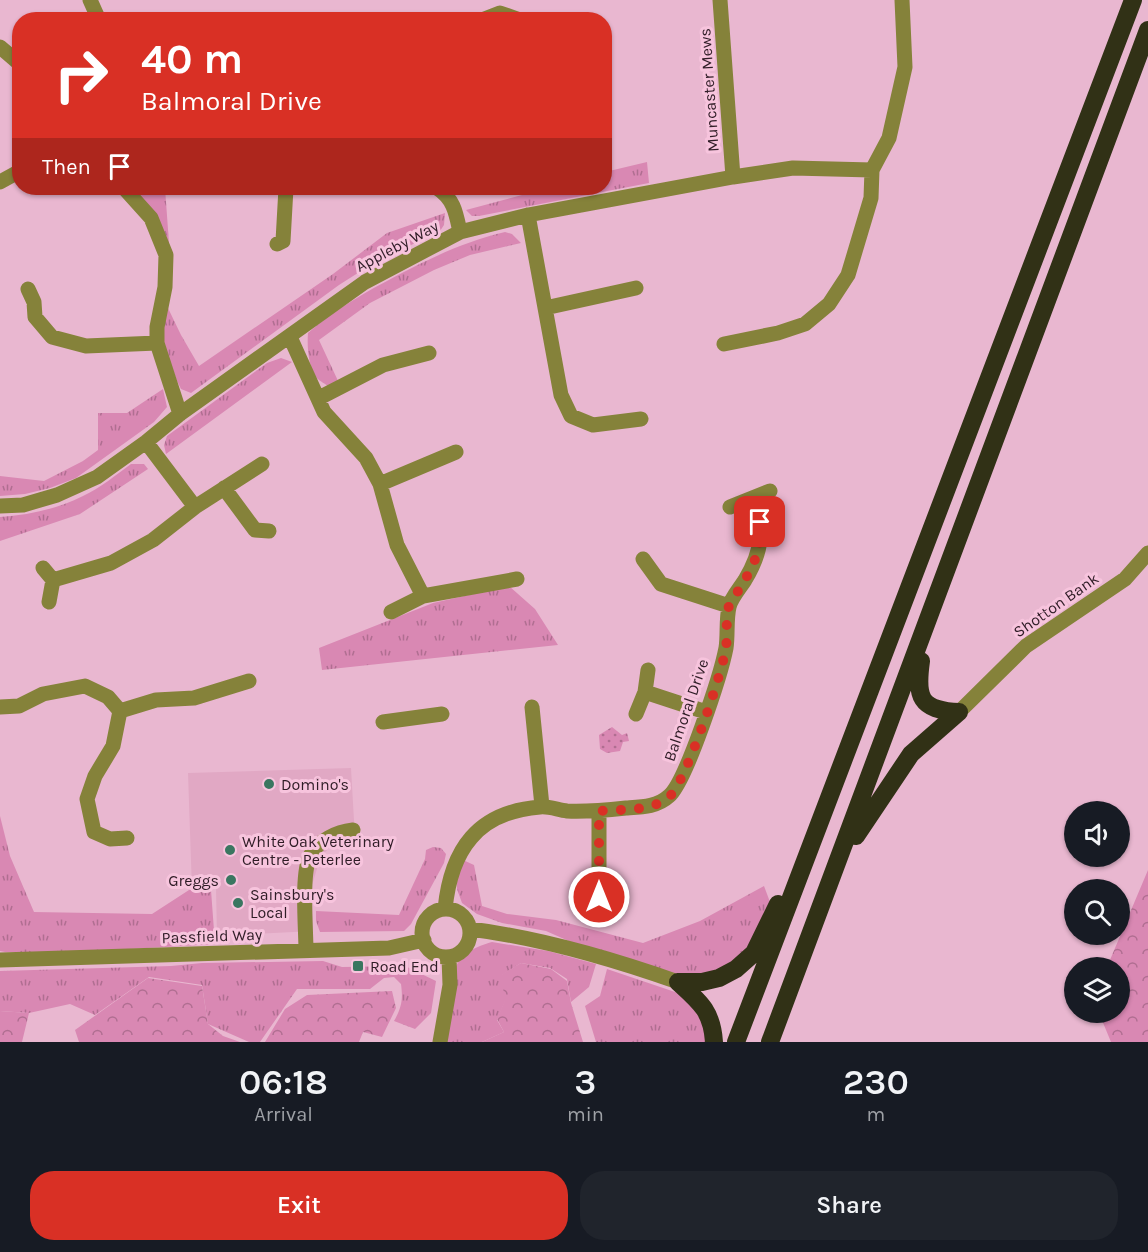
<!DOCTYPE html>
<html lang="en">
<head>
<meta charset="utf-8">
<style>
  :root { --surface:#171b24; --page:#20242c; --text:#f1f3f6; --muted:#9ea1a6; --accent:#d93025 }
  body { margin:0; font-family:Karla,sans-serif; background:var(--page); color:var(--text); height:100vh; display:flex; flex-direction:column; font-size:22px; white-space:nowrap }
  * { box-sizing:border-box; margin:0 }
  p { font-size:20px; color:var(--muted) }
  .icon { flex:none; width:33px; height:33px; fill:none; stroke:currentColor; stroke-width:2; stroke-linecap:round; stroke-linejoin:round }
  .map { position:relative; height:1042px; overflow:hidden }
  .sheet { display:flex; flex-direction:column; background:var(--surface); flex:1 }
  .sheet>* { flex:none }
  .hud { position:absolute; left:12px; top:12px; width:600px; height:183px; border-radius:24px; box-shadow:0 2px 4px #0004; background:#d93025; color:#fff; overflow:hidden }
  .tools { position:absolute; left:1064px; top:801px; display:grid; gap:12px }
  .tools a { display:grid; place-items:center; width:66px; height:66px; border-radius:50%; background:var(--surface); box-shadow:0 2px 4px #0004; font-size:30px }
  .pin { position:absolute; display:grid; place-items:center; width:51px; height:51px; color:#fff; margin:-26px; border-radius:12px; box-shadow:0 3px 9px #0006 }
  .me { position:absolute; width:66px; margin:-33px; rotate:0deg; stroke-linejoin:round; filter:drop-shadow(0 0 4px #0008) }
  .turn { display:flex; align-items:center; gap:21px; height:126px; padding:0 30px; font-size:27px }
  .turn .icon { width:78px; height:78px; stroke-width:2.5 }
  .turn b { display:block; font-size:42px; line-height:51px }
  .then { display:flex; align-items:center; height:57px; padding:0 30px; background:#0003; gap:12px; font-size:22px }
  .eta { display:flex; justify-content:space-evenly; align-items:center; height:102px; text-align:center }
  .eta b { font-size:36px; font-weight:600; line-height:42px }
  .primary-button { display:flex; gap:12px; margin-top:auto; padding:12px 30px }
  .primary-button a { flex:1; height:69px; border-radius:24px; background:var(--accent); color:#fff; font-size:24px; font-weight:600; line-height:69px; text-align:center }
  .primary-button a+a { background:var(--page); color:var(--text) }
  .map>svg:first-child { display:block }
  .built { fill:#e1a8c4 }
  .grass { fill:url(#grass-tufts) }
  .forest { fill:url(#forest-crowns) }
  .park { fill:url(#park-dots) }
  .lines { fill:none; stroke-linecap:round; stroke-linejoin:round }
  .minor { stroke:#85823a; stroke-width:15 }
  .highway { stroke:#313116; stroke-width:18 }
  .route { stroke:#d93025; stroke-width:10; stroke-dasharray:0 18 }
  .poi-dot { fill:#3a7660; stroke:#f7c4dd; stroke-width:2 }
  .labels { text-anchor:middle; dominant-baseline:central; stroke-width:6; stroke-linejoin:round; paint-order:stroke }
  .street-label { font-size:16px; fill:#2f1c26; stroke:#f7c4dd }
  .poi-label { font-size:16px; fill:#2f1c26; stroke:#f7c4dd; text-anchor:start }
</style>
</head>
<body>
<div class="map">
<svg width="1148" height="1042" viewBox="0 0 1148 1042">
  <defs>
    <pattern id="grass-tufts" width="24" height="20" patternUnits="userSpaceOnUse" patternTransform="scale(1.5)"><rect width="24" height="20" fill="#d988b3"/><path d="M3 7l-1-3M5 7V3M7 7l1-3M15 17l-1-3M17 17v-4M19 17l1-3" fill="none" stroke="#b06e91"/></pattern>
    <pattern id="forest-crowns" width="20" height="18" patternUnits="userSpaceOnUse" patternTransform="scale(1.5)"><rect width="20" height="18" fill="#d988b3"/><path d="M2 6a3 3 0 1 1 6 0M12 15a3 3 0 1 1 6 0" fill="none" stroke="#b06e91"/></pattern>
    <pattern id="park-dots" width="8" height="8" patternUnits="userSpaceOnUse" patternTransform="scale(1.5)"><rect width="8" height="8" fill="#d988b3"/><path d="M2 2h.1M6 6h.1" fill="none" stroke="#b06e91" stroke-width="1.8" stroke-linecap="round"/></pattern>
  </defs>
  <rect width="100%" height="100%" fill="#e9b7d0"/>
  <path class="built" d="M351 768 355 838 339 839 321 856 312 885 313 931 217 936 216 888 192 890 188 773Z"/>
  <path class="grass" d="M647 162 649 183 479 216H472L466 210 548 188H604L605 172Z
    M132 188H165L169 243 167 244Z
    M445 213 444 225 440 231 372 264 339 285 191 393 181 389 177 381 162 340 167 306 181 335 199 366 333 274 387 233Z
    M505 232 512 234 521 243 470 255 434 270 370 303 319 340 339 383 328 386C324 383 318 380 316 377 308 365 307 346 308 333 335 309 366 292 398 275 433 257 466 241 505 232Z
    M281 358 292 362 166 454 164 445 167 436 267 363Z
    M163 389 167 407 154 422 76 478 50 488 25 494 0 496V476L44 481 83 461 98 450V413H127Z
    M131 464H144L148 469 80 514 0 541V517C28 515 58 509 83 496 100 488 116 475 131 464Z
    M509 586 535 609 558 645 322 670 319 648 433 603Z
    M0 816 10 856 34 912 152 914 189 890H211L215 944 79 952H5L0 951Z
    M433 847 441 848 446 854 444 863 411 924 404 931 320 932 316 921V911L399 915 425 859 426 850Z
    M463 860 474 865 482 906 507 914 556 920 643 943 700 921 764 886 770 902 751 948 722 969 700 978 680 976 571 942 546 931 502 923 477 914 462 903 457 889V873Z
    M492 942 548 951 596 964 589 987 571 1002 567 979 550 968 521 963 502 975 506 999 497 1020 504 1032 482 1042H445L455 969C460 954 477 946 492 942Z
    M323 961 342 967 405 966 436 981 431 1013 415 1029 394 1021C402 1007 403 999 401 984L394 977 384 978 370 989H297L260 1042H249L208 1024 202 985 149 977 95 1015 70 1004 29 1013 0 1011V971L171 966 202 963Z
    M607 969 678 993 704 1020 709 1042H596L585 1006 600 996Z"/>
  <path class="forest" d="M1148 870V1042H1111L1099 1013 1119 1012V968L1107 967Z
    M521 963 551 969 567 981 571 1003 583 1042H482L504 1032 497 1019 505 1000 501 975Z
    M148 978 202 986 208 1024 223 1036 240 1042H79L75 1030Z
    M392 991 396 1008 382 1037 363 1032 359 1042H265L285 1009 307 995Z
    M0 1011 29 1013 22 1042H0Z"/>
  <path class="park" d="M612 727 622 735 627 733 629 741 623 742 620 751 607 753 600 749 599 735Z"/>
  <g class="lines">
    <path class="minor" d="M90 0 99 20
      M720 0 733 177
      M482 20 500 13 520 20
      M0 47 20 64
      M0 182 20 171
      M124 188 151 218 166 255 165 287 157 327V343L180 414
      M437 188C454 199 456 213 460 232
      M528 215 561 395 571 416 593 425 641 419
      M277 244 283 241 286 188
      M28 289 34 302 35 317 52 337 86 346 157 343
      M545 308 636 288
      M290 337 324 412 366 458 380 484 397 545 423 596 517 579
      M724 344 778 333 805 324 829 304 848 275 871 198 872 170 889 138 905 67 902 0
      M319 398 383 365 429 353
      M146 442 195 507
      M380 484 456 452
      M224 488 255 530 269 531
      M0 506 23 505 57 495 97 477 146 442 180 414 365 282 460 232 528 215 733 177 793 168 872 170
      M730 507 770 491
      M643 559 661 584 729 606
      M43 568 53 580
      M49 602 53 580 111 563 153 540 195 507 262 464
      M391 612 423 596
      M645 692 706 712
      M0 707 19 706 43 694 85 686 108 697 120 711 113 746 95 776 87 799 94 832 110 839 127 838
      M532 707 542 806
      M120 711 156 700 194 698 249 681
      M959 712 1026 646 1125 579 1148 553
      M636 714 645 692 648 670
      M383 722 442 714
      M599 811V911
      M445 909C451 850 477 812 540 807 549 806 558 810 567 811 587 812 607 810 626 808 642 807 657 807 669 796 686 782 721 674 726 648 728 635 726 620 729 607 731 598 740 588 745 580 764 548 763 532 753 498
      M422 933a24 24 0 1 1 48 0a24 24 0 1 1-48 0Z
      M470 929C542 938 610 958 678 982
      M306 951C306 929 301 874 310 856 318 840 337 832 353 830
      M0 960 389 948 424 940
      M440 1042 450 985 449 957"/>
    <path class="highway" d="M921 661C916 697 919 710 959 712
      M856 836 911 754 959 712
      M678 982H702L719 978 736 969 754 953 778 904
      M678 982C700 1002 712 1011 714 1042
      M736 1042 1133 0
      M770 1042 1148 30"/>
  </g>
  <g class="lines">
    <path class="route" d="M599 897V811C621 809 653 812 670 796 686 781 723 671 726 647 728 634 725 617 729 606 732 599 738 592 741 586 754 566 763 545 760 522"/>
  </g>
  <g class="poi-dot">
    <circle cx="269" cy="784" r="6"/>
    <circle cx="230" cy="850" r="6"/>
    <circle cx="231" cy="880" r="6"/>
    <circle cx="238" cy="903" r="6"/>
    <rect x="352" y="960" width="12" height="12" rx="3"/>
  </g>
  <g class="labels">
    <g class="street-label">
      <text transform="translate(709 90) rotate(-94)">Muncaster Mews</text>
      <text transform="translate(397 246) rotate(-28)">Appleby Way</text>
      <text transform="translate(1056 605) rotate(-35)">Shotton Bank</text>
      <text transform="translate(686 710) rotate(-71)">Balmoral Drive</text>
      <text transform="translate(212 936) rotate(-2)">Passfield Way</text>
    </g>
    <g class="poi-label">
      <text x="281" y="784">Domino's</text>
      <text x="242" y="841">White Oak Veterinary<tspan x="242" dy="18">Centre - Peterlee</tspan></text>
      <text x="219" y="880" text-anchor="end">Greggs</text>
      <text x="250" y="894">Sainsbury's<tspan x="250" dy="18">Local</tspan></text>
      <text x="370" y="966">Road End</text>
    </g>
  </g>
</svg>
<div class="tools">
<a><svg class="icon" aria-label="sound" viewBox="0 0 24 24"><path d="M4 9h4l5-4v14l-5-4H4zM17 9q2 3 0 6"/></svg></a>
<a><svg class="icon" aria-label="search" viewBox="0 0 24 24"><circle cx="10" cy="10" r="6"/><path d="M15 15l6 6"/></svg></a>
<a><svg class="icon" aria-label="layers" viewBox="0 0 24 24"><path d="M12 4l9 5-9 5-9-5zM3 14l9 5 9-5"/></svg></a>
</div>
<div class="pin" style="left:760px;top:522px;background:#d93025"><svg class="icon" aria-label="arrive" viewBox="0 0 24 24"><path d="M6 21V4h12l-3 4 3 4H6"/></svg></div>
<svg class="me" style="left:599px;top:897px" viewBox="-20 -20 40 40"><circle r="17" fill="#d93025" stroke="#fff" stroke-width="3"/><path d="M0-11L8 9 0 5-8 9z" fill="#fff"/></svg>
<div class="hud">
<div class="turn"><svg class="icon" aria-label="right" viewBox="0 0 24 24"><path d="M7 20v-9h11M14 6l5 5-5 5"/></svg><div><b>40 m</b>Balmoral Drive</div></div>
<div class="then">Then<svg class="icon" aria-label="arrive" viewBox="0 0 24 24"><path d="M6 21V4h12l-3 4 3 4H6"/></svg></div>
</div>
</div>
<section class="sheet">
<div class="eta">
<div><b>06:18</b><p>Arrival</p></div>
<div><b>3</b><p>min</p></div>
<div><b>230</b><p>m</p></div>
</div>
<div class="primary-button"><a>Exit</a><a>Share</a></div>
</section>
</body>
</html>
